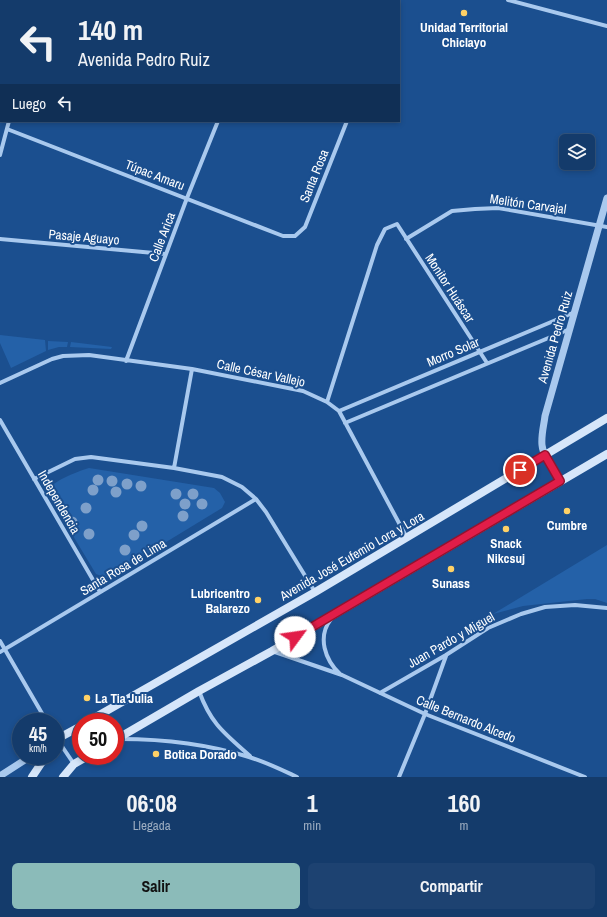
<!DOCTYPE html>
<html lang="es">
<head>
<meta charset="utf-8">
<style>
  :root { --surface:#143b6b; --page:#1d4271; --text:#f1f3f6; --muted:#9dadc1; --line:#33557e; --accent:#8bbbb9 }
  body { margin:0; font-family:"Archivo Narrow",sans-serif; background:var(--page); color:var(--text); height:100vh; display:flex; flex-direction:column; font-size:15px; white-space:nowrap }
  * { box-sizing:border-box; margin:0 }
  p { font-size:13px; color:var(--muted) }
  .icon { flex:none; width:22px; height:22px; fill:none; stroke:currentColor; stroke-width:2; stroke-linecap:round; stroke-linejoin:round }
  .map { position:relative; height:777px; overflow:hidden }
  .drawer { display:flex; flex-direction:column; background:var(--surface); flex:1 }
  .drawer>* { flex:none }
  .top-card { position:absolute; left:0px; top:0px; width:400px; height:122px; box-shadow:0 2px 6px #0003,0 0 0 1px var(--line); background:#143b6b; color:var(--text); overflow:hidden }
  .tools { position:absolute; left:559px; top:134px; display:grid; gap:8px }
  .tools a { display:grid; place-items:center; width:36px; height:36px; border-radius:6px; background:var(--surface); box-shadow:0 2px 6px #0003,0 0 0 1px var(--line); font-size:20px }
  .speed { position:absolute; left:12px; top:713px; display:flex; gap:8px; font-size:20px; font-weight:700; text-align:center }
  .speed>* { display:grid; place-content:center; width:52px; height:52px; border-radius:50%; background:var(--surface); box-shadow:0 2px 6px #0003,0 0 0 1px var(--line); line-height:1 }
  .speed small { font-size:10px; font-weight:400 }
  .speed .limit { border:6px solid #d22; background:#fff; color:#111 }
  .pin { position:absolute; display:grid; place-items:center; width:34px; height:34px; color:#fff; margin:-17px; border:2px solid #fff; border-radius:50%; box-shadow:0 1px 4px #0007 }
  .me { position:absolute; width:44px; margin:-22px; rotate:59deg; stroke-linejoin:round; filter:drop-shadow(0 0 3px #0008) }
  .turn { display:flex; align-items:center; gap:14px; height:84px; padding:0 12px; font-size:18px }
  .turn .icon { width:52px; height:52px; stroke-width:2.5 }
  .turn b { display:block; font-size:28px; line-height:34px }
  .then { display:flex; align-items:center; height:38px; padding:0 12px; background:#0003; gap:8px; font-size:15px }
  .eta { display:flex; justify-content:space-evenly; align-items:center; height:68px; text-align:center }
  .eta b { font-size:24px; font-weight:700; line-height:28px }
  .cta { display:flex; gap:8px; margin-top:auto; padding:8px 12px }
  .cta a { flex:1; height:46px; border-radius:6px; background:var(--accent); color:#111; font-size:16px; font-weight:700; line-height:46px; text-align:center }
  .cta a+a { background:var(--page); color:var(--text) }
  .map>svg:first-child { display:block }
  .green { fill:#2461a8 }
  .lines { fill:none; stroke-linecap:round; stroke-linejoin:round }
  .minor { stroke:#a9c9ee; stroke-width:4 }
  .tertiary { stroke:#a9c9ee; stroke-width:7 }
  .secondary { stroke:#d6e6fa; stroke-width:8 }
  .tree { fill:#7ea0ca }
  .route-casing { stroke:#92132f; stroke-width:10 }
  .route { stroke:#e11d48; stroke-width:7 }
  .poi-dot { fill:#ffd166; stroke:#1b4f8f; stroke-width:1.5 }
  .labels { text-anchor:middle; dominant-baseline:central; stroke-width:4; stroke-linejoin:round; paint-order:stroke }
  .poi-label { font-size:13px; font-weight:bold; fill:#fff; stroke:#1b4f8f }
  .street-label { font-size:13px; fill:#fff; stroke:#1b4f8f }
</style>
</head>
<body>
<div class="map">
<svg width="607" height="777" viewBox="0 0 607 777">
  <rect width="100%" height="100%" fill="#1b4f8f"/>
  <path class="green" d="M0 335 45 340 46 351 11 368 0 343Z
    M48 341 68 342 67 347H59L48 350Z
    M71 342 112 347 111 349 70 347Z
    M89 468 214 488 220 493 225 502 222 508 107 578 96 574 49 496C49 494 48 491 49 489 53 481 81 470 89 468Z
    M607 545V603L595 599H587L523 606 493 614Z"/>
  <g class="lines">
    <path class="minor" d="M508 0 607 26
      M41 1 42 0
      M266 1V0
      M395 1 396 0
      M0 48 1 50
      M7 129 283 236H295L305 227 347 121
      M0 155 9 121
      M0 239 165 254
      M406 239 452 211 475 209 498 208 607 227
      M126 361 187 198 218 121
      M0 383 52 359 63 356 89 355 192 369 303 391 327 402 339 411 407 538
      M327 402 377 245 385 229 397 224 487 363
      M339 411 575 312
      M0 420 100 592
      M345 423 570 329
      M174 468 192 369
      M34 479 75 459 91 457 174 468 222 477 242 487 256 499 266 512 315 592
      M331 619C317 637 325 660 340 674
      M0 641 47 722
      M272 651 342 675 425 714 585 777
      M0 652 256 499
      M199 691C211 724 224 733 250 756
      M380 693 446 655 488 628 521 614 545 607 575 605 607 608
      M57 739 74 764
      M120 739C164 739 207 744 249 757 266 762 282 770 297 777
      M399 777 425 714 446 656"/>
    <path class="tertiary" d="M560 481C554 470 543 457 542 445 541 435 544 425 545 416L607 198
      M0 776 31 756"/>
    <path class="secondary" d="M87 722 317 591 607 418
      M115 740 199 691 272 651 607 454
      M55 742 57 739 81 726
      M32 777 46 756
      M63 777 74 764 88 756"/>
  </g>
  <g class="tree">
    <circle cx="98" cy="480" r="5.5"/>
    <circle cx="112" cy="481" r="5.5"/>
    <circle cx="127" cy="484" r="5.5"/>
    <circle cx="141" cy="486" r="5.5"/>
    <circle cx="93" cy="490" r="5.5"/>
    <circle cx="116" cy="492" r="5.5"/>
    <circle cx="176" cy="494" r="5.5"/>
    <circle cx="193" cy="494" r="5.5"/>
    <circle cx="185" cy="504" r="5.5"/>
    <circle cx="202" cy="504" r="5.5"/>
    <circle cx="86" cy="508" r="5.5"/>
    <circle cx="183" cy="516" r="5.5"/>
    <circle cx="72" cy="522" r="5.5"/>
    <circle cx="142" cy="526" r="5.5"/>
    <circle cx="89" cy="534" r="5.5"/>
    <circle cx="134" cy="535" r="5.5"/>
    <circle cx="125" cy="550" r="5.5"/>
  </g>
  <g class="lines">
    <defs>
      <path id="route" d="M295 637 560 481 545 455 520 470"/>
    </defs>
    <use href="#route" class="route-casing"/>
    <use href="#route" class="route"/>
  </g>
  <g class="poi-dot">
    <circle cx="464" cy="13" r="4"/>
    <circle cx="567" cy="511" r="4"/>
    <circle cx="506" cy="529" r="4"/>
    <circle cx="451" cy="569" r="4"/>
    <circle cx="258" cy="600" r="4"/>
    <circle cx="87" cy="698" r="4"/>
    <circle cx="156" cy="754" r="4"/>
  </g>
  <g class="labels">
    <g class="poi-label">
      <text x="464" y="27">Unidad Territorial<tspan x="464" dy="15">Chiclayo</tspan></text>
      <text x="567" y="525">Cumbre</text>
      <text x="506" y="543">Snack<tspan x="506" dy="15">Nikcsuj</tspan></text>
      <text x="451" y="583">Sunass</text>
      <text x="250" y="593" text-anchor="end">Lubricentro<tspan x="250" dy="15">Balarezo</tspan></text>
      <text x="95" y="698" text-anchor="start">La Tia Julia</text>
      <text x="164" y="754" text-anchor="start">Botica Dorado</text>
    </g>
    <g class="street-label">
      <text transform="translate(155 175) rotate(21)">Túpac Amaru</text>
      <text transform="translate(314 176) rotate(-68)">Santa Rosa</text>
      <text transform="translate(528 204) rotate(8)">Melitón Carvajal</text>
      <text transform="translate(84 237) rotate(5)">Pasaje Aguayo</text>
      <text transform="translate(162 237) rotate(-69)">Calle Arica</text>
      <text transform="translate(450 288) rotate(57)">Monitor Huáscar</text>
      <text transform="translate(555 337) rotate(-74)">Avenida Pedro Ruiz</text>
      <text transform="translate(453 352) rotate(-23)">Morro Solar</text>
      <text transform="translate(261 373) rotate(12)">Calle César Vallejo</text>
      <text transform="translate(59 502) rotate(60)">Independencia</text>
      <text transform="translate(352 556) rotate(-30)">Avenida José Eufemio Lora y Lora</text>
      <text transform="translate(123 567) rotate(-31)">Santa Rosa de Lima</text>
      <text transform="translate(451 640) rotate(-30)">Juan Pardo y Miguel</text>
      <text transform="translate(466 719) rotate(22)">Calle Bernardo Alcedo</text>
    </g>
  </g>
</svg>
<div class="tools">
<a><svg class="icon" aria-label="layers" viewBox="0 0 24 24"><path d="M12 4l9 5-9 5-9-5zM3 14l9 5 9-5"/></svg></a>
</div>
<div class="speed"><div>45<small>km/h</small></div><div class="limit">50</div></div>
<div class="pin" style="left:520px;top:470px;background:#d93025"><svg class="icon" aria-label="arrive" viewBox="0 0 24 24"><path d="M6 21V4h12l-3 4 3 4H6"/></svg></div>
<svg class="me" style="left:295px;top:637px" viewBox="-20 -20 40 40"><circle r="19" fill="#fff"/><path d="M0-13L10 11 0 6-10 11z" fill="#e11d48"/></svg>
<div class="top-card">
<div class="turn"><svg class="icon" aria-label="left" viewBox="0 0 24 24"><path d="M17 20v-9H6M10 6l-5 5 5 5"/></svg><div><b>140 m</b>Avenida Pedro Ruiz</div></div>
<div class="then">Luego<svg class="icon" aria-label="left" viewBox="0 0 24 24"><path d="M17 20v-9H6M10 6l-5 5 5 5"/></svg></div>
</div>
</div>
<section class="drawer">
<div class="eta">
<div><b>06:08</b><p>Llegada</p></div>
<div><b>1</b><p>min</p></div>
<div><b>160</b><p>m</p></div>
</div>
<div class="cta"><a>Salir</a><a>Compartir</a></div>
</section>
</body>
</html>
